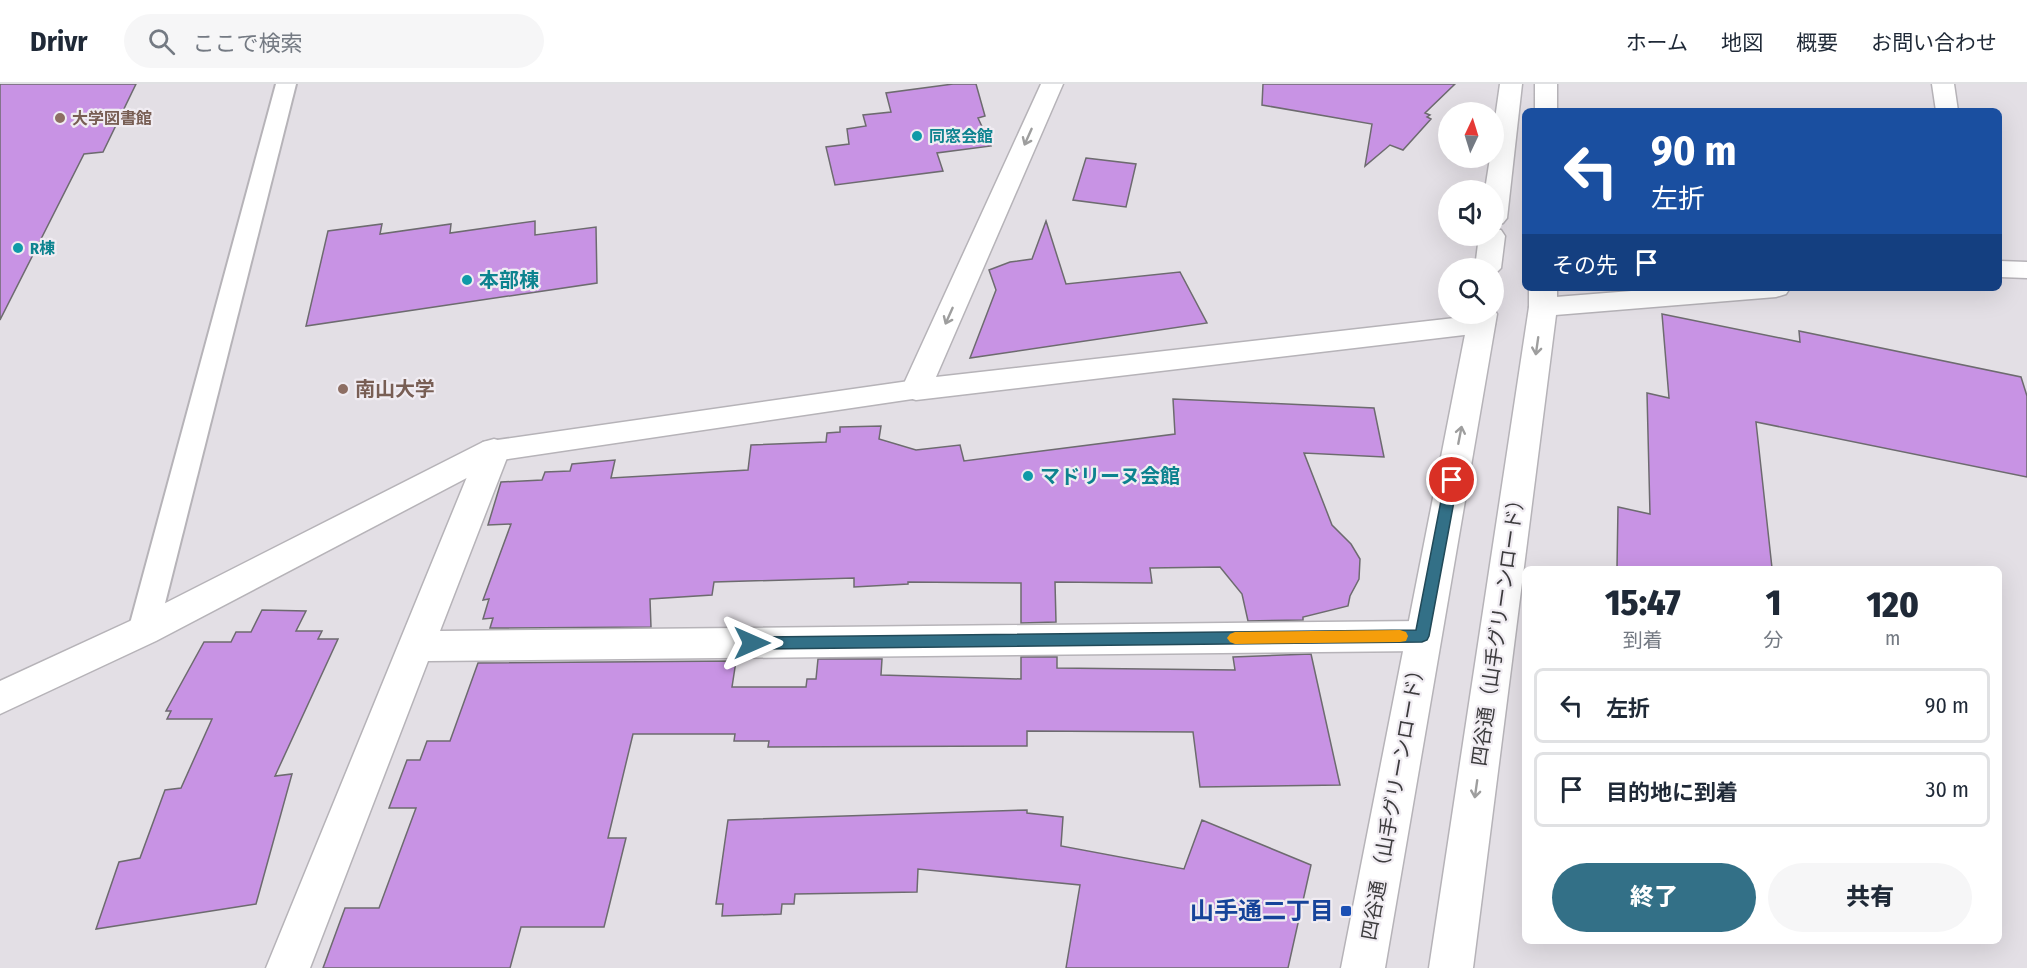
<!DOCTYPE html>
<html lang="ja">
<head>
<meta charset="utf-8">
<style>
  :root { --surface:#fff; --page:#f6f6f7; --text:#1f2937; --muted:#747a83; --line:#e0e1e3; --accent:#337087 }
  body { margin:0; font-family:"Fira Sans Condensed","Noto Sans JP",sans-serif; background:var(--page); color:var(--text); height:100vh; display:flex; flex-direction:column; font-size:22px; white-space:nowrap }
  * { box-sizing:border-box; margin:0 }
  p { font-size:20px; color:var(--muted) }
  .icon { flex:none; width:33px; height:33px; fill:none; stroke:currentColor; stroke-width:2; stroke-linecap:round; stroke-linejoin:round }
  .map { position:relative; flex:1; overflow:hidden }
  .drawer { position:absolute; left:1522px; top:482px; width:480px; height:378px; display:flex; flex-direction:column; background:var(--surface); border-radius:9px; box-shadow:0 6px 24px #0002 }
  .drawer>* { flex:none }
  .banner { position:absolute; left:1522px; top:24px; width:480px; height:183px; border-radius:9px; box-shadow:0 6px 24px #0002; background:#1a4fa0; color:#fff; overflow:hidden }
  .needle { width:39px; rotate:4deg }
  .tools { position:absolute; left:1438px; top:18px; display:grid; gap:12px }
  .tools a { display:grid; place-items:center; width:66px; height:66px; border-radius:50%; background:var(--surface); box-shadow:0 6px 24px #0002; font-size:30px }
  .pin { position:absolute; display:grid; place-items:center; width:51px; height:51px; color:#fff; margin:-26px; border:3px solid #fff; border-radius:50%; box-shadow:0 2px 6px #0007 }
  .me { position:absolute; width:66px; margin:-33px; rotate:90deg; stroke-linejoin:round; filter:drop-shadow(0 0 4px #0008) }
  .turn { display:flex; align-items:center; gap:21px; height:126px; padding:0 30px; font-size:27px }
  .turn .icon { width:78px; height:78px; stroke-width:2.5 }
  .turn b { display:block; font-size:42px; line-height:51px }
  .then { display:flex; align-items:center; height:57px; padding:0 30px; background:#0003; gap:12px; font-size:22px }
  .eta { display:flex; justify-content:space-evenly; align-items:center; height:102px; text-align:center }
  .eta b { font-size:36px; font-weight:800; line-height:42px }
  .cta { display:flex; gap:12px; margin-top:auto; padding:12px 30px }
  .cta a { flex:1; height:69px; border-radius:36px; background:var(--accent); color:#fff; font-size:24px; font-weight:800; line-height:69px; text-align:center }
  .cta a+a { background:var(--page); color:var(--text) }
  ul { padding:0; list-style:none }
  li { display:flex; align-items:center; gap:18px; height:75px; margin:0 12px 9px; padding:0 18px; border:3px solid var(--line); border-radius:9px }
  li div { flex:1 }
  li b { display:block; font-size:22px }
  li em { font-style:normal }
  header { display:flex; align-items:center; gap:36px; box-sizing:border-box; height:84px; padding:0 30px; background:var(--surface); border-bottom:2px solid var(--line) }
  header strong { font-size:28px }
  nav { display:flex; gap:33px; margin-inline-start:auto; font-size:21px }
  .search { width:420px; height:54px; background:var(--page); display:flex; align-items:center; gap:15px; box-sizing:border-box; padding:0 21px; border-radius:33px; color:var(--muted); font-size:22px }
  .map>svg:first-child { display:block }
  .building { fill:#c893e4; stroke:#6d6b6f; stroke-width:1.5 }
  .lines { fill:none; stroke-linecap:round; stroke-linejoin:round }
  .service-casing { stroke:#b6b3b8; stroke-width:4 }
  .minor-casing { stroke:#b6b3b8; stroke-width:3 }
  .tertiary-casing { stroke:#b6b3b8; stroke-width:3 }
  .service { fill:#fff; fill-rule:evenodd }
  .minor { fill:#fff; fill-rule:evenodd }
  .tertiary { fill:#fff; fill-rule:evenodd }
  .oneway { stroke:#9e9e9e }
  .route { fill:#337087; stroke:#214958; stroke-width:1.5 }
  .slow { fill:#f59e0b }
  .education-dot { fill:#8d6e63; stroke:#f0ecf2; stroke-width:2 }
  .culture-dot { fill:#0f9aa8; stroke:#f0ecf2; stroke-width:2 }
  .transit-dot { fill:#1a4fb4; stroke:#f0ecf2; stroke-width:2 }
  .labels { text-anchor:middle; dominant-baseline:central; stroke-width:4.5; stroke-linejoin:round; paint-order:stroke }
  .far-education-label { font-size:16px; font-weight:bold; fill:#785e54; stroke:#f0ecf2; text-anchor:start }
  .far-culture-label { font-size:16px; font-weight:bold; fill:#0d838f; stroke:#f0ecf2; text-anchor:start }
  .culture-label { font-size:20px; font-weight:bold; fill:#0d838f; stroke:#f0ecf2; text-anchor:start }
  .education-label { font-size:20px; font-weight:bold; fill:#785e54; stroke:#f0ecf2; text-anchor:start }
  .street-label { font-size:20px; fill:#3d3c3e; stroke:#f0ecf2 }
  .near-transit-label { font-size:24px; font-weight:bold; fill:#164399; stroke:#f0ecf2; text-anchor:end }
</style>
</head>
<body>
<header>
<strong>Drivr</strong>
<div class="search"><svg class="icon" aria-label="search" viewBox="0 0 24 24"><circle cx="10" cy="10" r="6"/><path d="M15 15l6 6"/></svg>ここで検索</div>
<nav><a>ホーム</a><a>地図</a><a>概要</a><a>お問い合わせ</a></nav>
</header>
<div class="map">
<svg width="2027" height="884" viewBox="0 0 2027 884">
  <rect width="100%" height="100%" fill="#e3dfe5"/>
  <path class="building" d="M0 0H136L103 68 84 70 0 236Z
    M953 0H976L985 32 978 34 991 62 937 69 943 87 835 101 826 63 849 60 847 45 866 42 863 31 891 28 886 9Z
    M1263 0H1455L1425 29 1430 31 1427 33 1431 35 1403 66 1390 61 1365 82 1372 40 1262 21Z
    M1086 74 1136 80 1126 123 1073 116Z
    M535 137V151L596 143 597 199 306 242 328 147 382 140 380 150 451 140 450 149Z
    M1046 137 1066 200 1180 188 1207 239 970 274 996 206 989 186 1010 178 1032 175Z
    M1662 230 1800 258 1799 247 2021 293 2027 312V393L1756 338 1772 484H1617L1618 423 1650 430 1647 309 1669 314Z
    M1173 315 1374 324 1384 373 1304 369 1332 441 1351 460 1360 475 1359 495 1350 512 1348 522 1303 533V536L1248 537 1242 510 1220 483 1150 484 1152 499 1055 498 1056 538 1021 539V499L908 498V500L854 503V494L714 498 712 511 650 515 651 543 490 544 493 534 483 535 489 515 483 516 511 440 488 441 501 398 542 396 545 388 570 387 572 380 615 376 611 394 748 386 751 361 826 358 827 349 840 348V343L881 342 879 355 916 366 960 361 964 377 1175 350Z
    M262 526 306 527 296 547H322L318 555H338L275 692 292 690 256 820 96 845 119 778 140 774 165 706 181 704 212 635H167L171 627H166L204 558H231L236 548H251Z
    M1311 570 1340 701 1200 703 1193 648 1027 647V662L768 663 769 657H734L735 650H633L608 754H626L604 843H521L510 884H323L345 824H379L416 724H389L407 676H420L427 657H450L478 579 736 577 732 603H806L807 595H816L818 575H882L881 591 1021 595V573H1057V584L1235 586 1233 573Z
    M1027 726V729L1063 733 1061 762 1184 785 1202 736 1311 781 1288 884H1066L1080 801 918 785 917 808 795 810 794 820H782L781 830 722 832 723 820H716L728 736Z"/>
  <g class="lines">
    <defs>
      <path id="service" d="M276 0H296L158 547 154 556 143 560 132 556 128 547Z"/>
      <path id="minor" d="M1041 0H1063L936 293 1481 231 1491 234 1495 240 1491 246 1481 249 916 316 906 313 901 306Z
        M1932 0H1954L1958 27H1936Z
        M2000 177 2027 178V194L2000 193Z
        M1669 204H1790L1786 210 1776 213 1543 232 1533 229 1529 223 1533 217 1543 214Z
        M494 355 505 358 510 366 440 547 1422 537 1435 542 1440 552 1435 562 1422 567 428 577 310 884H266L478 366 483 358Z"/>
      <path id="tertiary" d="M1500 0H1522L1507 134 1503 139 1494 142V106H1485L1490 74H1494V42Z
        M1535 0H1557V27H1535Z
        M1494 145 1501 146 1505 152 1501 184 1494 191V184H1475L1479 152H1494Z
        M1529 204H1557V223L1473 884H1429L1529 223Z
        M1494 225 1497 230 1385 884H1341L1469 230H1494Z
        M916 296 926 299 931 306 926 313 501 376 156 557 0 630V597L130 537 483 358Z"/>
    </defs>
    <use href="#service" class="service-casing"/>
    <use href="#minor" class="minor-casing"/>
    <use href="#tertiary" class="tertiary-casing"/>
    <use href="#service" class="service"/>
    <use href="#minor" class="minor"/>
    <use href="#tertiary" class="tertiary"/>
  </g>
  <defs><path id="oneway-shaft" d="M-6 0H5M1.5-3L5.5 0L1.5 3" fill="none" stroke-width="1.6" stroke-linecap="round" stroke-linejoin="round" transform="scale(1.5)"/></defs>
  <g class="oneway">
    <use href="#oneway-shaft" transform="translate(1028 53) rotate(114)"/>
    <use href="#oneway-shaft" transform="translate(949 232) rotate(114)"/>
    <use href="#oneway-shaft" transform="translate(1537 262) rotate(98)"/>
    <use href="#oneway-shaft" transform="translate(1460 351) rotate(-79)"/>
    <use href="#oneway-shaft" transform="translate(1476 705) rotate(98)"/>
  </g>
  <path class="route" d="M1452 391 1458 396 1429 552 1427 556 1422 558 752 565 746 563 744 559 746 554 752 553 1416 546 1445 396Z"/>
  <path class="slow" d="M1400 546 1406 548 1408 552 1406 557 1400 558 1235 560 1230 558 1227 554 1230 550 1235 548Z"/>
  <g class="education-dot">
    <circle cx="60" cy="34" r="6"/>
    <circle cx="343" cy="305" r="6"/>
  </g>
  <g class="culture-dot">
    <circle cx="917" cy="52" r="6"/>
    <circle cx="18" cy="164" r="6"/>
    <circle cx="467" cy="196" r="6"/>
    <circle cx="1028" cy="392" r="6"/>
  </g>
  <rect class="transit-dot" x="1340" y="821" width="12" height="12" rx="3"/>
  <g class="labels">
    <g class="far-education-label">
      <text x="72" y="34">大学図書館</text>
    </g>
    <g class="far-culture-label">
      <text x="929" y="52">同窓会館</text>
      <text x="30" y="164">R棟</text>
    </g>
    <g class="culture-label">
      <text x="479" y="196">本部棟</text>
      <text x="1040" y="392">マドリーヌ会館</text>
    </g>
    <g class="education-label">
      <text x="355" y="305">南山大学</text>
    </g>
    <g class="street-label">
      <text transform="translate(1498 544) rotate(-82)">四谷通（山手グリーンロード）</text>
      <text transform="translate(1393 716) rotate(-80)">四谷通 （山手グリーンロード）</text>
    </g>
    <g class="near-transit-label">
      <text x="1334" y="827">山手通二丁目</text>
    </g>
  </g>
</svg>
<div class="tools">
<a><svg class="needle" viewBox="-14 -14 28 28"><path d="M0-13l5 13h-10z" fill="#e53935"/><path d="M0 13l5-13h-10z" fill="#747a83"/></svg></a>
<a><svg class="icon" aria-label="sound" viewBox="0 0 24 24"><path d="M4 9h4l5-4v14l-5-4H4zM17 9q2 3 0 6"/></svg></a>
<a><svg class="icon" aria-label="search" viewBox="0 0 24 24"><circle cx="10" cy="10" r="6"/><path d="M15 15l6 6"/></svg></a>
</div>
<div class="pin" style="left:1452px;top:396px;background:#d93025"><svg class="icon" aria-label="arrive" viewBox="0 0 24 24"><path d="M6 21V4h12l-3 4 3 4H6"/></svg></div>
<svg class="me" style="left:752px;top:559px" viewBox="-20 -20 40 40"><path d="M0-17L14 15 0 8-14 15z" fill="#337087" stroke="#fff" stroke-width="4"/></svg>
<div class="banner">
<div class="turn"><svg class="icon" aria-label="left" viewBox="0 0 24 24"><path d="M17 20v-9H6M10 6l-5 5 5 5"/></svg><div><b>90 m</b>左折</div></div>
<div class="then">その先<svg class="icon" aria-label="arrive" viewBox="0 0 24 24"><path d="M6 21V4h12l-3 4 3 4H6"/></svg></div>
</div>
<section class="drawer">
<div class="eta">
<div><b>15:47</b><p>到着</p></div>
<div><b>1</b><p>分</p></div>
<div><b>120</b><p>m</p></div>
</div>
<ul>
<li><svg class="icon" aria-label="left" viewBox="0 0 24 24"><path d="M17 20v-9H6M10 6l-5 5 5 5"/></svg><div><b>左折</b></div><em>90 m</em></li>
<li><svg class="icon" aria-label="arrive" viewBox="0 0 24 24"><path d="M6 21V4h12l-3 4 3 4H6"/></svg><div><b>目的地に到着</b></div><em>30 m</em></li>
</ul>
<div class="cta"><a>終了</a><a>共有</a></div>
</section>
</div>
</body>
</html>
